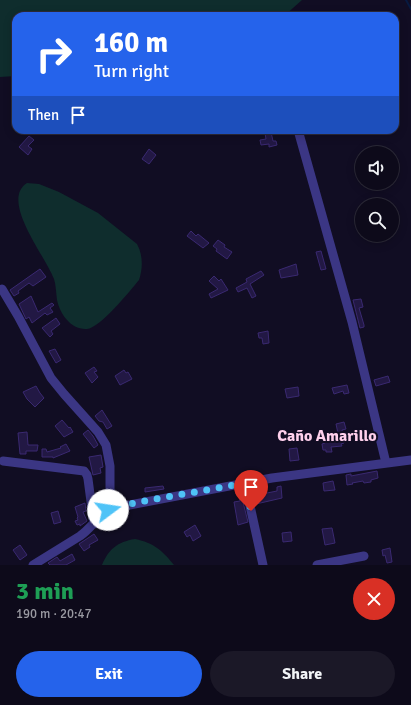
<!DOCTYPE html>
<html lang="en">
<head>
<meta charset="utf-8">
<style>
  :root { --surface:#0d0a1a; --page:#1b1827; --text:#f1f3f6; --muted:#9a9aa2; --line:#2d2b39; --accent:#2563eb }
  body { margin:0; font-family:Signika,sans-serif; background:var(--page); color:var(--text); height:100vh; display:flex; flex-direction:column; font-size:15px; white-space:nowrap }
  * { box-sizing:border-box; margin:0 }
  p { font-size:13px; color:var(--muted) }
  .icon { flex:none; width:22px; height:22px; fill:none; stroke:currentColor; stroke-width:2; stroke-linecap:round; stroke-linejoin:round }
  .map { position:relative; height:565px; overflow:hidden }
  .drawer { display:flex; flex-direction:column; background:var(--surface); flex:1 }
  .drawer>* { flex:none }
  .hud { position:absolute; left:12px; top:12px; width:387px; height:122px; border-radius:12px; box-shadow:0 2px 10px #0003,0 0 0 1px var(--line); background:#2563eb; color:#fff; overflow:hidden }
  .fabs { position:absolute; left:355px; top:146px; display:grid; gap:8px }
  .fabs a { display:grid; place-items:center; width:44px; height:44px; border-radius:50%; background:var(--surface); box-shadow:0 2px 10px #0003,0 0 0 1px var(--line); font-size:20px }
  .pin { position:absolute; display:grid; place-items:center; width:34px; height:34px; color:#fff; margin:-41px -17px; border-radius:50% 50% 50% 0; rotate:-45deg; box-shadow:0 0 4px #0007 }
  .pin .icon { rotate:45deg }
  .me { position:absolute; width:44px; margin:-22px; rotate:76deg; stroke-linejoin:round; filter:drop-shadow(0 0 3px #0008) }
  .turn { display:flex; align-items:center; gap:14px; height:84px; padding:0 16px; font-size:18px }
  .turn .icon { width:52px; height:52px; stroke-width:2.5 }
  .turn b { display:block; font-size:28px; line-height:34px }
  .then { display:flex; align-items:center; height:38px; padding:0 16px; background:#0003; gap:8px; font-size:15px }
  .round { display:grid; place-items:center; flex:none; width:42px; height:42px; border-radius:21px; background:var(--page) }
  .overview { display:flex; align-items:center; justify-content:space-between; height:68px; padding:0 16px }
  h1 { font-size:24px; font-weight:700; line-height:30px; color:#1e9e55 }
  .action { display:flex; gap:8px; margin-top:auto; padding:8px 16px }
  .action a { flex:1; height:46px; border-radius:24px; background:var(--accent); color:#fff; font-size:16px; font-weight:700; line-height:46px; text-align:center }
  .action a+a { background:var(--page); color:var(--text) }
  .map>svg:first-child { display:block }
  .green { fill:#0f2d2d }
  .lines { fill:none; stroke-linecap:round; stroke-linejoin:round }
  .stream { stroke:#071a41; stroke-width:2 }
  .building { fill:#221844; stroke:#3a2971 }
  .minor { stroke:#3b3684; stroke-width:9 }
  .route { stroke:#4fc3f7; stroke-width:7; stroke-dasharray:0 12.6 }
  .labels { text-anchor:middle; dominant-baseline:central; stroke-width:4; stroke-linejoin:round; paint-order:stroke }
  .district-label { font-size:16px; font-weight:bold; fill:#ffd0ec; stroke:#110d23 }
</style>
</head>
<body>
<div class="map">
<svg width="411" height="565" viewBox="0 0 411 565">
  <rect width="100%" height="100%" fill="#110d23"/>
  <path class="green" d="M0 0H302L284 16H16V76L0 77Z
    M27 183 39 184 59 192 98 213 137 244C143 255 143 268 139 280 130 291 100 328 87 329 71 330 60 314 57 300 56 293 56 285 54 279 44 254 0 200 27 183Z
    M135 539C154 543 162 550 174 565H102C109 549 117 542 135 539Z"/>
  <g class="lines">
    <path class="stream" d="M406 0 411 9"/>
  </g>
  <path class="building" d="M271 132 273 141H276L277 145 269 147V144L261 145 260 140 266 139 265 133Z
    M29 136 34 140 28 146 32 149 28 155 19 147Z
    M149 149 156 155 149 164 142 159Z
    M191 231 196 236 198 234 209 243 203 248 187 236Z
    M218 240 225 245 224 247 232 252 227 259 216 251 217 249 213 246Z
    M321 251 326 269 321 270 316 252Z
    M296 264 298 275 281 278 279 270Z
    M40 269 46 277 33 286 29 283 18 291 19 293 14 296 10 290Z
    M261 271 264 275 250 284 256 296 252 298 247 288 238 292 236 288 247 282 246 279Z
    M214 276 219 281 221 279 228 290 211 298 209 294 218 289 209 281Z
    M31 296 38 312 52 303 54 305 50 308 53 312 47 315 45 313 32 323 29 317 26 319 19 304Z
    M361 299 363 307 359 308 364 325V327L360 328 353 300Z
    M56 318 60 324 51 331 53 334 50 337 42 328Z
    M268 331 269 343 263 344 262 338H259L258 333Z
    M55 349 61 360 56 363 49 351Z
    M94 367 97 371 94 372 98 377 92 383 85 373Z
    M124 370 126 373 128 372 132 379 120 385 115 376Z
    M388 376 390 382 376 386 374 380Z
    M347 385 349 393 344 394 343 391 334 394 332 388Z
    M36 386 40 393 44 398 35 407 27 399 23 392Z
    M298 387 299 396 287 398 285 389Z
    M102 410 112 426 107 429 103 422 99 421 95 416Z
    M62 420 69 428 70 427 73 432 64 437 55 426Z
    M344 422 346 429 342 430 344 443 341 444 342 446 331 447 332 452H326V450H323L322 444 325 443 324 440 339 438 336 424Z
    M88 430 93 436 98 445 94 448 83 434Z
    M27 432 28 445H38L37 451H26V454H20L18 433Z
    M66 444 70 451 53 458V457H42V449H46L47 452 61 448 60 447Z
    M297 448 299 460 290 461 289 449Z
    M101 455 103 467 100 468 101 473 93 475 89 457Z
    M377 471 378 478 371 480V482L364 483 363 481 352 483 353 484 347 485 346 475 351 474V476Z
    M333 481 335 490 324 491 323 483Z
    M265 485 267 493 277 491V487L281 486 282 498 256 504 253 491 258 490V487Z
    M163 486 164 489 145 492V488Z
    M239 494H241L248 522 238 525 234 502 240 501Z
    M85 503 86 511 83 512 87 521 80 526V524L77 525 75 521 78 520 77 518 78 517 75 507Z
    M58 511 61 522 54 524 51 513Z
    M195 525 201 536 193 541 190 535 187 537 184 532Z
    M332 528 335 543 325 545 322 529Z
    M291 532 292 541 283 542 282 533Z
    M94 534 98 540 89 545 90 547 84 551 79 544Z
    M20 545 27 555 20 560 13 550Z
    M390 548 392 562 387 563 385 555 383 556 382 550Z
    M72 554 75 560 66 565H50L48 563 57 557 60 561Z"/>
  <g class="lines">
    <path class="minor" d="M298 130 352 322 386 463
      M2 289 18 316 51 378 64 394 98 432 106 445 110 466V509
      M3 461 84 471 87 475 88 479 94 524
      M245 483 263 565
      M33 565 80 536C93 527 99 513 114 508L272 478 411 460
      M317 565 364 556"/>
  </g>
  <g class="lines">
    <path class="route" d="M108 510 134 503 245 483 251 511"/>
  </g>
  <g class="labels">
    <g class="district-label">
      <text x="327" y="436">Caño Amarillo</text>
    </g>
  </g>
</svg>
<div class="fabs">
<a><svg class="icon" aria-label="sound" viewBox="0 0 24 24"><path d="M4 9h4l5-4v14l-5-4H4zM17 9q2 3 0 6"/></svg></a>
<a><svg class="icon" aria-label="search" viewBox="0 0 24 24"><circle cx="10" cy="10" r="6"/><path d="M15 15l6 6"/></svg></a>
</div>
<div class="pin" style="left:251px;top:511px;background:#d93025"><svg class="icon" aria-label="arrive" viewBox="0 0 24 24"><path d="M6 21V4h12l-3 4 3 4H6"/></svg></div>
<svg class="me" style="left:108px;top:510px" viewBox="-20 -20 40 40"><circle r="19" fill="#fff"/><path d="M0-13L10 11 0 6-10 11z" fill="#4fc3f7"/></svg>
<div class="hud">
<div class="turn"><svg class="icon" aria-label="right" viewBox="0 0 24 24"><path d="M7 20v-9h11M14 6l5 5-5 5"/></svg><div><b>160 m</b>Turn right</div></div>
<div class="then">Then<svg class="icon" aria-label="arrive" viewBox="0 0 24 24"><path d="M6 21V4h12l-3 4 3 4H6"/></svg></div>
</div>
</div>
<section class="drawer">
<div class="overview"><div><h1>3 min</h1><p>190 m · 20:47</p></div><a class="round" style="background:#d93025;color:#fff"><svg class="icon" aria-label="close" viewBox="0 0 24 24"><path d="M6 6l12 12M18 6L6 18"/></svg></a></div>
<div class="action"><a>Exit</a><a>Share</a></div>
</section>
</body>
</html>
